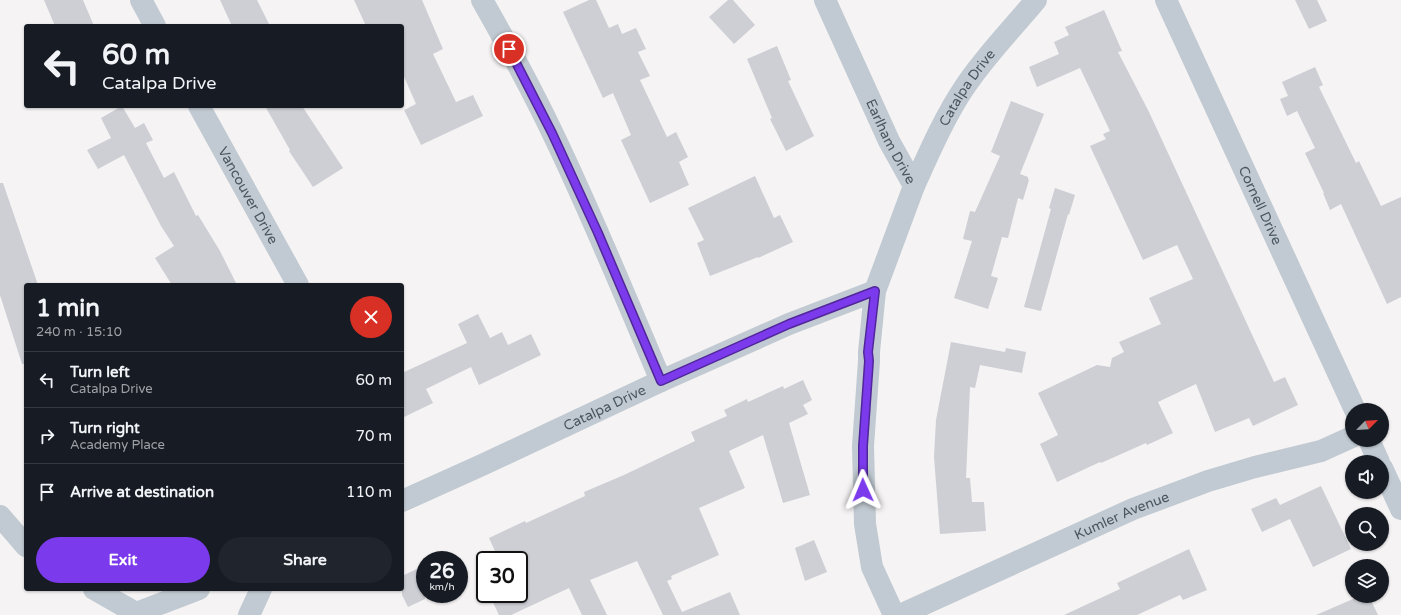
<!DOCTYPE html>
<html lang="en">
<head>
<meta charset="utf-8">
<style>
  :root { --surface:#171b24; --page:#20242c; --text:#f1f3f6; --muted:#9ea1a6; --line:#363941; --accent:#7c3aed }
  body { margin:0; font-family:"Varela Round",sans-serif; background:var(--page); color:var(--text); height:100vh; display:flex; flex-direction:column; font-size:15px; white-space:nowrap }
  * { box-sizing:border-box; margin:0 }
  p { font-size:13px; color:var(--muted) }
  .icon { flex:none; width:22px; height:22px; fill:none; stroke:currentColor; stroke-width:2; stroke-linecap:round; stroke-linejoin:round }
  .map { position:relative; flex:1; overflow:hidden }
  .panel { position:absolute; left:24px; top:283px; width:380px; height:308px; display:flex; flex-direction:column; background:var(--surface); border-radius:4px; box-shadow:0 1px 3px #0004 }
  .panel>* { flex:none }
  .banner { position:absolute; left:24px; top:24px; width:380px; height:84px; border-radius:4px; box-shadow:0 1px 3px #0004; background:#171b24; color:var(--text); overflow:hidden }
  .needle { width:26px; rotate:66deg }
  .tools { position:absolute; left:1345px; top:403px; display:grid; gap:8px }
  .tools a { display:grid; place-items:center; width:44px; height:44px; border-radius:50%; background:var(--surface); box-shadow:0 1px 3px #0004; font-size:20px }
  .speed { position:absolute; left:416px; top:551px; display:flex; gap:8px; font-size:20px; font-weight:700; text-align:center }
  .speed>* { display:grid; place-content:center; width:52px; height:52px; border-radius:50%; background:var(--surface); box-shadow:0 1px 3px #0004; line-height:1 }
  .speed small { font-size:10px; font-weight:400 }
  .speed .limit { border:2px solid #111; border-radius:6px; background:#fff; color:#111 }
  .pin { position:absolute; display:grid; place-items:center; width:34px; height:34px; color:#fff; margin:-17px; border:2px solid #fff; border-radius:50%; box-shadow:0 1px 4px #0007 }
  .me { position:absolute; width:44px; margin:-22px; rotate:359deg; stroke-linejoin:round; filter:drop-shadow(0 0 3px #0008) }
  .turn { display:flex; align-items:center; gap:14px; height:84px; padding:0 12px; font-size:18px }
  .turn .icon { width:52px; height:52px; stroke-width:2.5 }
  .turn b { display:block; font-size:28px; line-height:34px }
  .round { display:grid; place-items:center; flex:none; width:42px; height:42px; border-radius:21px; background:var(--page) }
  .headline { display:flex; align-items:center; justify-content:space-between; height:68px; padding:0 12px }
  h1 { font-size:24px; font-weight:800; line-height:30px }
  .cta { display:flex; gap:8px; margin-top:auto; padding:8px 12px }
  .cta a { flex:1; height:46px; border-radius:24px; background:var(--accent); color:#fff; font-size:16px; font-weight:800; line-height:46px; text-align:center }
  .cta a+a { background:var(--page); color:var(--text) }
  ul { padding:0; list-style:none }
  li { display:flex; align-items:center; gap:12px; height:56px; padding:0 12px; border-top:1px solid var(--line) }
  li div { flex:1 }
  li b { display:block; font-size:15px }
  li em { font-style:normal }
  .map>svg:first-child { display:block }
  .building { fill:#cdcfd5 }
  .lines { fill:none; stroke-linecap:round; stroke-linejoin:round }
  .minor { stroke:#c1cad2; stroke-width:22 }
  .tertiary { stroke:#c1cad2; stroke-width:22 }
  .route-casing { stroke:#51269a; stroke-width:10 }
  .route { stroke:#7c3aed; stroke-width:7 }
  .labels { text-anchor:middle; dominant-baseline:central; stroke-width:3.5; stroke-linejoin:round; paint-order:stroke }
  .street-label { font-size:14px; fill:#4a5661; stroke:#fff }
</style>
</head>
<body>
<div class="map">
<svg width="1401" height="615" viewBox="0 0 1401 615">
  <rect width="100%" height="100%" fill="#f5f3f3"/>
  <path class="building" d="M44 0H83L94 26H55Z
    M220 0H257L270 26H232Z
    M354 0H422L443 49 433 54 456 102 473 95 483 116 421 145 404 110 416 104 402 72V26H366Z
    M589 0H596L609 28 618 24 622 34 636 28 646 49 638 52 650 76 640 80 667 137 676 132 688 157 679 162 689 185 650 203 621 140 631 135 613 93 603 98 563 12Z
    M728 0H733L755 25 734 44 709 17Z
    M1295 0H1317L1327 21 1309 29Z
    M1104 10 1122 51 1118 52 1149 112 1274 382 1285 377 1298 405 1253 426 1249 418 1215 432 1196 384 1158 402 1173 433 1147 445 1146 443 1101 463 1100 462 1057 482 1040 444 1058 435 1038 393 1097 365 1110 367 1112 358 1124 352 1119 342 1161 324 1149 298 1193 279 1177 245 1143 260 1090 146 1106 139 1103 134 1110 131 1080 68 1037 87 1029 67 1059 54 1054 42 1069 35 1065 27Z
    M777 46 791 80 788 81 814 136 786 151 770 119 772 118 747 59Z
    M1315 67 1323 85 1319 87 1356 163 1359 161 1381 206 1401 197V297L1387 304 1341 204 1330 210 1323 193H1324L1305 153 1315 148 1297 111 1287 116 1280 99 1288 96 1282 82Z
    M1011 101 1044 114 1020 174 1028 177V179L1029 180 1023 200 1018 198 1008 238 1002 237 991 276 998 278 988 309 954 298 972 241 963 239 970 211 975 212 1000 156 991 152Z
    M122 106 135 128 144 123 153 140 146 143 164 178 174 172 196 216 198 215 220 251 237 285H172L155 258 174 246 161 226 124 155 98 169 87 150 111 138 101 118Z
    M265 106H302L343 168 313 187 289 151 290 150Z
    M755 176 774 218 780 215 793 242 758 258V257L710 276 697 243 704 240 688 208Z
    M0 183H3L38 285H26V364H22L0 295Z
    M1055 188 1075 195 1069 215 1068 214 1041 311 1024 307 1051 209 1049 208Z
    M478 314 490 338 502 332 508 345 531 334 541 355 479 385 471 367 426 389 433 403 402 418V373L467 343 458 324Z
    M951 342 1005 352 1006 348 1026 352 1022 373 980 365 975 388 970 387 966 478H970L972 502H984L986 531 940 534 934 457 936 420Z
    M803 380 812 400 803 405 808 414 789 423 810 495 783 503 763 435 729 451 745 488 699 508 719 555 671 576 672 579 667 581 682 612 730 592 740 615H663L637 561 590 580 607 615H582L569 588 511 615H499L489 594H519V560H499L489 538 525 521 526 523 585 496 584 492 624 475 695 441 691 432 727 416 724 410 747 399 748 402 783 386 784 389Z
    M1321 486 1351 549 1313 567 1290 519 1262 532 1251 509 1276 498 1280 505Z
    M814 540 827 572 805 581 795 548Z
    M1189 549 1207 590 1183 600 1180 595 1137 615H1064L1120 589 1117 583Z
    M425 565V599L408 607 402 595V576Z
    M1360 596H1369L1378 615H1316Z"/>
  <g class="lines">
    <g class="minor">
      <path d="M141 0 155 26"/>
      <path d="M482 0C507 44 531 88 553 134 592 215 626 298 661 381"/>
      <path id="s1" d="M825 0 889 141 914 186 875 291 869 352V361L863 446 865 524 872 567 894 615"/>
      <path id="s2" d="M199 106 298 285"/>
      <path id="s3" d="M914 186C929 153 944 118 964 88 985 56 1012 29 1036 0"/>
      <path id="s4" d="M402 501 482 465 661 381 789 324 875 291"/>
      <path d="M0 516 26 546"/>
      <path d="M94 589 136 613 138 615"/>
      <path d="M131 615 199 589"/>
      <path d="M249 615 261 589"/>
      <path id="s5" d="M900 615 1133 509 1208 481 1255 467 1321 451 1352 437"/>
    </g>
    <g class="tertiary">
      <path id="s6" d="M1166 0 1355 410"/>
      <path d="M1369 440 1379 462"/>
      <path d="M1382 468 1401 509"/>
    </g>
  </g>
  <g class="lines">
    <defs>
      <path id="route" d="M509 49 552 133 598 233 661 381 789 324 875 291 868 352 869 361 863 446V490"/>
    </defs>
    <use href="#route" class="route-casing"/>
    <use href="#route" class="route"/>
  </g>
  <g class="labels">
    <g class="street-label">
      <text stroke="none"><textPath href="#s3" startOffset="112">Catalpa Drive</textPath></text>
      <text stroke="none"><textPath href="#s1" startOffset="156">Earlham Drive</textPath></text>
      <text stroke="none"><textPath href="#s2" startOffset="102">Vancouver Drive</textPath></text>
      <text stroke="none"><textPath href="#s6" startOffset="226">Cornell Drive</textPath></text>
      <text stroke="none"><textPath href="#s4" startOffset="223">Catalpa Drive</textPath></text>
      <text stroke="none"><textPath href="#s5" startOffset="243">Kumler Avenue</textPath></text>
    </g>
  </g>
</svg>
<div class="tools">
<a><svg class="needle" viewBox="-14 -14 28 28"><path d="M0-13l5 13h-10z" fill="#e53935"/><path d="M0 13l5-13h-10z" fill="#9ea1a6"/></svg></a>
<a><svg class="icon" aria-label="sound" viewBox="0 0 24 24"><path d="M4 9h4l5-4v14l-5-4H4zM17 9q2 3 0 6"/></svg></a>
<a><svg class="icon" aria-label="search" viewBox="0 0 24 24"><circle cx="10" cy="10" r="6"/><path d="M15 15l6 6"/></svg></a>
<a><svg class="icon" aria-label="layers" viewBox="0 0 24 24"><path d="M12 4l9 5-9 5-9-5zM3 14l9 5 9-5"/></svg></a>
</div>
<div class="speed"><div>26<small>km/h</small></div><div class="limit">30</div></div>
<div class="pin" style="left:509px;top:49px;background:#d93025"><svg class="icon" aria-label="arrive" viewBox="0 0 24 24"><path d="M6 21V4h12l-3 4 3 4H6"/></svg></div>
<svg class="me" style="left:863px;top:490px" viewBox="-20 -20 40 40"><path d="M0-17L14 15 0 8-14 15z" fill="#7c3aed" stroke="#fff" stroke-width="4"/></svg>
<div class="banner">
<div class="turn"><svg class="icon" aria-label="left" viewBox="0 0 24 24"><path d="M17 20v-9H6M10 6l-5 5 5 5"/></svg><div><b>60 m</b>Catalpa Drive</div></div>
</div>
<section class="panel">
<div class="headline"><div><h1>1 min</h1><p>240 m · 15:10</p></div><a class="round" style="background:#d93025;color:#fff"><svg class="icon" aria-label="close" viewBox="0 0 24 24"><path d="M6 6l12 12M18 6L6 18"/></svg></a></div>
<ul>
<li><svg class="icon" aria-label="left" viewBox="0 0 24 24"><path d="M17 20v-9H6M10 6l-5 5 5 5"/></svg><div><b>Turn left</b><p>Catalpa Drive</p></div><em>60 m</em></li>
<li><svg class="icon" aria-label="right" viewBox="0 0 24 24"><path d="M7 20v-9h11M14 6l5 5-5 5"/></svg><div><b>Turn right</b><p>Academy Place</p></div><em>70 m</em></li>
<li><svg class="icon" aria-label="arrive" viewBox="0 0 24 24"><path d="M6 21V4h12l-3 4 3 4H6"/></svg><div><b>Arrive at destination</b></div><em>110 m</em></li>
</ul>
<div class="cta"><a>Exit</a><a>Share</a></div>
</section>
</div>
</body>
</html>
